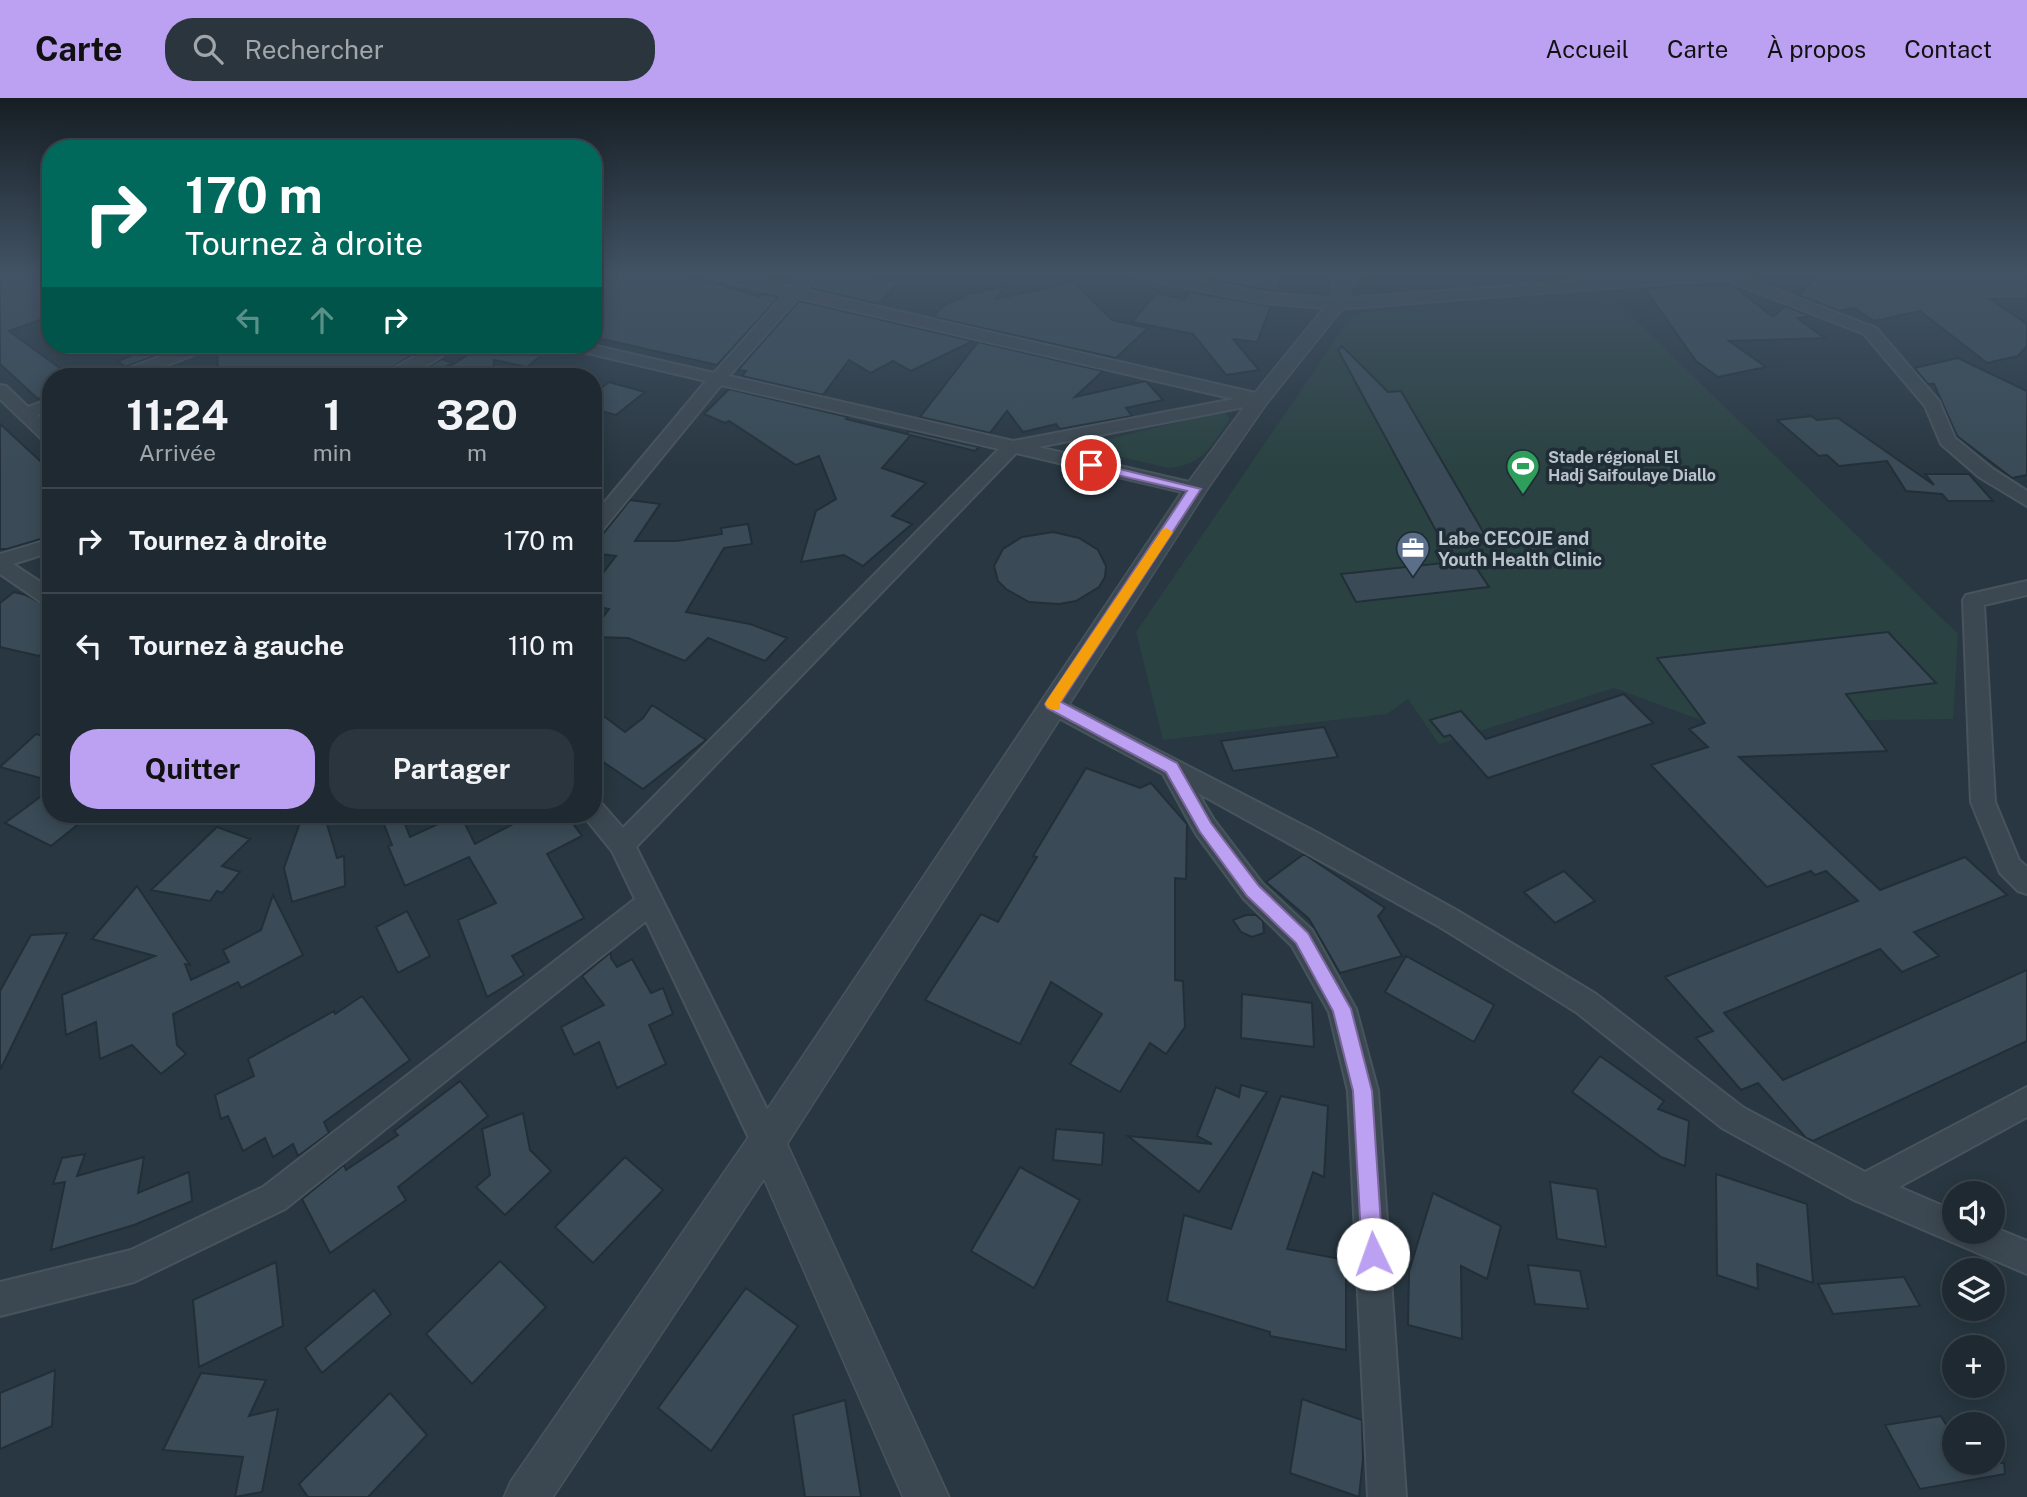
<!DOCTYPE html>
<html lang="fr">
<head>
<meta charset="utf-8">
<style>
  :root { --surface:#1e2931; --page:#2b353d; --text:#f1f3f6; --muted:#a1a6ab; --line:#3c454d; --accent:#bca0f2 }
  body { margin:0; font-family:"Public Sans",sans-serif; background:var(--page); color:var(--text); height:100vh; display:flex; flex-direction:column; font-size:26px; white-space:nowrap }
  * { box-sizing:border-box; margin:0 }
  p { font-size:23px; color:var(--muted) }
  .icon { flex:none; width:38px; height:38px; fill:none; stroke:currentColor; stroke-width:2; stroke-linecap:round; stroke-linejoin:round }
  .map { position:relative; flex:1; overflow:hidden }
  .sheet { position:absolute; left:42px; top:270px; width:560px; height:455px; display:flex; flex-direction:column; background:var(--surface); border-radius:28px; box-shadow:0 4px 18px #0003,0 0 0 2px var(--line) }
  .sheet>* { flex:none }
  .hud { position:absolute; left:42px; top:42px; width:560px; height:214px; border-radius:28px; box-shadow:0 4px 18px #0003,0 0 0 2px var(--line); background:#00695c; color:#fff; overflow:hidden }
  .tools { position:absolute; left:1942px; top:1083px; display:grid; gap:14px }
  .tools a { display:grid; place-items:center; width:63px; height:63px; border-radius:50%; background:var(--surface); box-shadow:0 4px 18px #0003,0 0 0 2px var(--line); font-size:35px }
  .pin { position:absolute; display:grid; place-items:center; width:60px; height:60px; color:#fff; margin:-30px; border:4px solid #fff; border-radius:50%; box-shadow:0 2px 7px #0007 }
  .me { position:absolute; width:77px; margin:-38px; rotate:357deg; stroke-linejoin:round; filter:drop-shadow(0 0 5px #0008) }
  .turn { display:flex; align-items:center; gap:24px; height:147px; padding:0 28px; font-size:32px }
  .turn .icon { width:91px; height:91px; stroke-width:2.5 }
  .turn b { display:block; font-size:49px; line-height:60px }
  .lanes { display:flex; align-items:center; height:66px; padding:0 28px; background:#0003; justify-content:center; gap:35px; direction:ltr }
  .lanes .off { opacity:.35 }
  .eta { display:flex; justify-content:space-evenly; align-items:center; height:119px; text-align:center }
  .eta b { font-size:42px; font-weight:700; line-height:49px }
  .cta { display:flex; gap:14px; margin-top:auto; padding:14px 28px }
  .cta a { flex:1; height:80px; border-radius:28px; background:var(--accent); color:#111; font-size:28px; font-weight:700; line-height:80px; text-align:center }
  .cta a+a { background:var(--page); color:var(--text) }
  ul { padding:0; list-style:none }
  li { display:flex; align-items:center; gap:21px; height:105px; padding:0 28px; border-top:2px solid var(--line) }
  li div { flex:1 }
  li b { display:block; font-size:26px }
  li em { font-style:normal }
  header { display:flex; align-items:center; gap:42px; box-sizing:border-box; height:98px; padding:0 35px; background:var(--accent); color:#111 }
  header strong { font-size:33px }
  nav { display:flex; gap:38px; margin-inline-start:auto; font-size:24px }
  .search { width:490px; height:63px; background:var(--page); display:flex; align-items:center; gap:18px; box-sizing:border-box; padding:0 24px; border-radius:28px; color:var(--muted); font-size:26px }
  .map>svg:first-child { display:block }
  .green { fill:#2a4241 }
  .building { fill:#3a4b57; stroke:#222f38; stroke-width:2 }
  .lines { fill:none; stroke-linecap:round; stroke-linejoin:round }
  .minor-casing { stroke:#48545d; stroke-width:4 }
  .tertiary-casing { stroke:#48545d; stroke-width:3 }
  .minor { fill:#3c4851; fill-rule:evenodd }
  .tertiary { fill:#3c4851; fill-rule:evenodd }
  .route { fill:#bca0f2; stroke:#7a689d; stroke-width:2 }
  .slow { fill:#f59e0b }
  .labels { text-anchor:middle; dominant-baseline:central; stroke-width:7; stroke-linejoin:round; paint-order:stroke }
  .far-poi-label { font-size:16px; font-weight:bold; fill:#b9c3cb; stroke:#202d36; text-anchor:start }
  .poi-label { font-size:18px; font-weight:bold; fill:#b9c3cb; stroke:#202d36; text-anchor:start }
</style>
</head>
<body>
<header>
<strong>Carte</strong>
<div class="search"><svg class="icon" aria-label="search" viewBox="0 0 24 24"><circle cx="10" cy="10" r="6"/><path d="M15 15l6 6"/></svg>Rechercher</div>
<nav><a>Accueil</a><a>Carte</a><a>À propos</a><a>Contact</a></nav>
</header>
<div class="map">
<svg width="2027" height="1399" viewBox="0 0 2027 1399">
  <rect width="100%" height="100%" fill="#283741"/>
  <path class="green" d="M1583 195 1613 200 1958 536 1953 621 1706 624 1614 590 1439 646 1408 601 1387 616 1163 642 1136 534 1351 219 1367 213Z
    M1224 313 1230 321C1211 348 1204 367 1168 370L1084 350 1089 346Z"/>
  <path class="building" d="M0 176H51V218L9 233 71 278H51V296L38 301 0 266Z
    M593 176H671L715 185 760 199 762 196 779 199 717 267 593 239Z
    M820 176H858L899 185 878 206 810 190Z
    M1210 176H1283L1276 193 1212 182Z
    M1821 176H2027V201H1990L2027 226V248L2018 258 1987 265 1920 213 1874 223 1854 210 1839 213 1798 197Z
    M1074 184 1112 222 1148 230 1116 260 933 219 945 206 964 199 962 197 1006 188 996 201Z
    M1690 186 1693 188 1732 187 1773 219 1785 208 1810 218 1797 220 1825 240 1729 243 1766 269 1718 279 1696 263 1645 191Z
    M1189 194 1271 208 1257 244 1233 241 1259 272 1226 277 1193 236 1132 224 1156 195 1185 201Z
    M799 203 973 243 911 273 893 263 871 275 849 262 823 297 742 278 746 273 738 272Z
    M978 244 1103 273 1075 299 1146 283 1163 302 1126 310 1132 318 1060 331 1056 326 1023 334 1007 313 990 335 920 319Z
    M157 247 171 252 125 269 118 263Z
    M406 247 420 252 378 278H218L217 247Z
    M470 247H554L527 269 494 262 493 276 436 278 469 256Z
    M1342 248 1388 294 1401 293 1485 437 1440 440 1338 252Z
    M1958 260 2027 293V377L2012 380 1957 338 1934 286H1928L1914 270Z
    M442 261 452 265 428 278H403L421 273Z
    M609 284 645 294 616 317 593 311V296Z
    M729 291 848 319 846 321 911 337 882 370 926 385 892 418 912 426 863 468 844 457 801 464 816 413 836 401 819 358 796 367 729 323 725 325 704 316Z
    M1811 318 1817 322 1838 320 1934 387 1925 376H1969L1993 403H1948L1942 396 1906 393 1887 363 1839 368 1827 357 1819 358 1777 322Z
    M0 326 51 373V438L7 451H0Z
    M909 333 979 349 975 353 906 336Z
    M630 402 660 406 635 443H677L722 436 721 430 748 426 752 446 724 450 686 514 750 526 787 540 765 563 708 540 685 563 628 540 593 539V533L609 511 593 508V488L616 458 593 455V439L602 437Z
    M1053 434 1079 440 1098 452 1106 468 1105 479 1099 489 1076 503 1059 506 1029 504 1006 491 998 483 994 468 1003 451 1022 439Z
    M1471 462 1489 489 1356 504 1341 476Z
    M14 494 26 497 51 510V548L39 558 0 549V505Z
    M1888 534 1936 585 1846 596 1887 653 1739 659 1880 792 1965 759 2007 797 1914 834 1939 858 1902 874 1880 851 1724 915 1783 982 2027 872V943L1813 1043 1806 1040 1758 985 1741 992 1696 940 1713 933 1665 879 1858 803 1826 773 1815 777 1811 773 1767 789 1651 667 1708 649 1689 631 1705 625 1657 560Z
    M1624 596 1653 625 1488 680 1450 637 1444 639 1430 622 1461 613 1486 641Z
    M652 607 706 642 643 691 593 657V610L625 634 643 620Z
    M1324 629 1338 659 1233 673 1221 643Z
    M36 636 51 640V683L0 669Z
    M1086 670 1140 690 1151 685 1187 726 1186 781 1175 780V882L1183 883 1185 929 1166 956 1150 945 1120 994 1070 966 1102 916 1051 884 1020 946 925 902 981 816 998 824 1037 759 1033 758Z
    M51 691V716H91L51 748 5 725Z
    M303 716H324L337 760 344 758 345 788 292 804 284 770Z
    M380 716H401L410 739 460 716 475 746 532 716H566L582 738 547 756 584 820 512 858 524 877 487 899 458 822 496 805 469 759 405 788 388 748 392 747Z
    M217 729 250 741 222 768 240 774 222 795 217 793 210 803 151 792Z
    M1304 756 1385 810 1378 818 1402 858 1340 875 1309 821 1266 784Z
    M1564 773 1595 803 1555 825 1524 794Z
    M137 788 190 867 185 866 191 882 229 864 223 852 261 832 273 797 303 857 241 890 238 884 173 916 177 947 186 956 161 976 132 947 100 961 96 924 66 937 62 897 155 858 92 841Z
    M407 813 430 858 398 875 376 829Z
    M1246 817H1256L1263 823 1264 835 1252 839 1241 834 1233 822Z
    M67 835 0 972V893L31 837Z
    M611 854V860L617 869 632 861 651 895 663 890 673 916 649 927 666 966 617 990 599 944 574 957 561 929 604 907 582 878Z
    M1406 858 1494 907 1474 944 1385 894Z
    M1242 896 1312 905 1314 949 1241 940Z
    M362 898 410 962 324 1024 329 1035 298 1058 293 1046 273 1059 265 1040 243 1053 228 1018 221 1021 215 997 254 978 248 961 334 913 335 916Z
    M1600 958 1664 1003 1658 1011 1689 1023 1685 1068 1661 1059 1572 994Z
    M460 983 488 1018 398 1089 406 1102 330 1155 302 1101 344 1067 346 1072 398 1037 394 1033Z
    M1241 987 1267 994 1199 1094 1128 1038 1212 1046 1197 1038 1216 989 1239 999Z
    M1281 998 1328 1008 1324 1079 1313 1074 1287 1151 1346 1162V1252L1270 1238V1234L1167 1203 1184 1117 1231 1131Z
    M523 1015 530 1052 551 1073 505 1117 476 1089 490 1077 482 1031Z
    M1056 1031 1104 1035 1102 1067 1053 1062Z
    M85 1056 77 1078 144 1059 138 1095 189 1074 192 1103 134 1127 51 1152 65 1084 53 1086 62 1060Z
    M625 1059 663 1092 593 1165 555 1129Z
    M1020 1069 1080 1102 1034 1190 971 1153Z
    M1716 1076 1807 1106 1813 1185 1757 1166 1758 1191 1717 1177Z
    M1550 1084 1597 1091 1606 1149 1557 1141Z
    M1433 1095 1501 1128 1487 1181 1461 1168 1462 1241 1408 1227 1409 1173Z
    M500 1163 546 1209 472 1286 426 1236Z
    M276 1164 283 1228 199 1269 193 1202Z
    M1528 1167 1580 1173 1588 1211 1535 1206Z
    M1904 1179 1920 1208 1833 1216 1818 1186Z
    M746 1190 798 1228 711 1353 658 1310Z
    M374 1192 391 1216 322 1275 305 1250Z
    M55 1272 52 1328 0 1351V1295Z
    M201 1275 266 1282 249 1318 278 1311 262 1394 235 1399 243 1359 163 1352Z
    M390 1295 427 1337 368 1399H308L299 1386Z
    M1302 1301 1362 1322 1363 1361 1359 1399 1290 1375Z
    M845 1302 861 1399H805L793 1317Z
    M1941 1318 1955 1342V1365H2004L2005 1376 1920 1391 1885 1327Z"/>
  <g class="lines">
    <defs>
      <path id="minor" d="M707 176H735L791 189 803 176H818L805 192 1260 296 1269 301 1260 306 1038 349 1202 387 1204 391 1202 395 1195 397 1016 355 636 749 778 1033 782 1044 778 1055 767 1059 756 1055 646 823 285 1111 134 1184 0 1218V1184L131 1152 263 1089 635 801 612 753 582 716H593V703L602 706 623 730 999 351 721 287 600 435 593 437V418L706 283 566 250 564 247H592L714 275 784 197 709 179ZM798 200 1234 301 1013 343 729 278Z
        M1133 176H1165L1264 195 1337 201 1671 176H1742L1741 178 1876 230 1939 303 1955 340 1993 371 2027 393V408L1979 379 1941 346 1925 308 1864 236 1723 181 1337 211 1264 205 1140 181Z
        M1347 176H1363L1348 190H1338L1335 187Z
        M192 247H214L212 250 139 278H116L118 274Z
        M435 247H454C436 267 405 279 380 278Z
        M0 287 6 288 28 309 51 301V312L37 317 51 330V345L45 344 0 301Z
        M51 441V454L13 466 51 491V508L44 506 0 476V456Z
        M2027 483V497L1984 507 1995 704 2019 762 2027 769V796L2018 793 2000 775 1971 704 1963 502 1966 497Z
        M1052 598 1316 734 1458 813 1596 896 1744 1010 1865 1074 2027 989V1019L1899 1089 1955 1113V1134H1993V1129L2027 1143V1176L1854 1102 1722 1030 1576 914 1440 829 1198 695 1214 722 1262 785 1312 832 1356 911 1378 993 1406 1399H1368L1348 993 1329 914 1292 848 1244 801 1196 736 1163 676 1044 612 1041 606 1044 600Z"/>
      <path id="tertiary" d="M1331 176H1349L1352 187 1346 206 1267 305 1206 393 787 1046 949 1399H903L764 1081 553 1399H504L511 1383 754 1031 1187 386 1253 297 1328 205 1334 187Z"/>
    </defs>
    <use href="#minor" class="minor-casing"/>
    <use href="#tertiary" class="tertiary-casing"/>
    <use href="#minor" class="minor"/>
    <use href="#tertiary" class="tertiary"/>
  </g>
  <linearGradient id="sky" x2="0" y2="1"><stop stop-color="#161e24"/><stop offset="0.47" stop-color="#425365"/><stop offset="1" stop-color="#425365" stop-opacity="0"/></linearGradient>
  <rect width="2027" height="372" fill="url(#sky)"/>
  <path class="route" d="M1091 364 1201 391 1061 604 1177 665 1211 725 1259 788 1308 835 1351 911 1372 993 1383 1156 1380 1163 1373 1166 1365 1163 1362 1156 1353 993 1333 913 1296 845 1247 798 1200 734 1166 674 1047 610 1045 606 1187 393 1086 370 1085 367Z"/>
  <path class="slow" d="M1166 430 1173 434 1060 605V611C1053 613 1048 612 1045 606L1047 602 1162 432Z"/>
  <defs>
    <symbol id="stadium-pin" viewBox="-11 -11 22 30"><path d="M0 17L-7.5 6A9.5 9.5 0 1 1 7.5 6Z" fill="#2e9e5b" stroke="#202d36"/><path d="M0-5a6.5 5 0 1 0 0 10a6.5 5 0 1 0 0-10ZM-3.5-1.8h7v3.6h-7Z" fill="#fff"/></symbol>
    <symbol id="office-pin" viewBox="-11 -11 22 30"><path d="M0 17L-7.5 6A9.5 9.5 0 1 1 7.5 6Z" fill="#5c6f8a" stroke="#202d36"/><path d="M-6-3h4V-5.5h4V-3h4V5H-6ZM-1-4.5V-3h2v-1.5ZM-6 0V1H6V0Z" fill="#fff"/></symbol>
  </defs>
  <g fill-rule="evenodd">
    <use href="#stadium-pin" x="1504" y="349" width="38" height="52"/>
    <use href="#office-pin" x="1394" y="431" width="38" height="52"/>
  </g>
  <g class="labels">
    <g class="far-poi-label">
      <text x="1548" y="359">Stade régional El<tspan x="1548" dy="18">Hadj Saifoulaye Diallo</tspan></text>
    </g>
    <g class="poi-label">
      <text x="1438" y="440">Labe CECOJE and<tspan x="1438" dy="21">Youth Health Clinic</tspan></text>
    </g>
  </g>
</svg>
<div class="tools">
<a><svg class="icon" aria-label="sound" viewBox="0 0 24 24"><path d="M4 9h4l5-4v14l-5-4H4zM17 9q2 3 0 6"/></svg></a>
<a><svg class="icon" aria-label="layers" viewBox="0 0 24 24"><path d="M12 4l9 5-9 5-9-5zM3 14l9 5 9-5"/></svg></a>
<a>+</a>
<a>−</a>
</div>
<div class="pin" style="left:1091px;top:367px;background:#d93025"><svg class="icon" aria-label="arrive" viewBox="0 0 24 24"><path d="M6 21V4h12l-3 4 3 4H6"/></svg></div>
<svg class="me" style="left:1373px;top:1156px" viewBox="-20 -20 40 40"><circle r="19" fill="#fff"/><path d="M0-13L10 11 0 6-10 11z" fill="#bca0f2"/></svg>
<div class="hud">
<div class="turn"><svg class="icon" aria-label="right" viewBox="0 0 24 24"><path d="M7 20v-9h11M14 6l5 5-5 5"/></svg><div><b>170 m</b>Tournez à droite</div></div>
<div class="lanes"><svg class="icon off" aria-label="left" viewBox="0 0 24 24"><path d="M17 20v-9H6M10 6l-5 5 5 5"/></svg><svg class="icon off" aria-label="ahead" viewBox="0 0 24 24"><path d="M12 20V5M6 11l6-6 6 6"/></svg><svg class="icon" aria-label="right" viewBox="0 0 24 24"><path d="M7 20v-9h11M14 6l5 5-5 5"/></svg></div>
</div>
<section class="sheet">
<div class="eta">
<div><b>11:24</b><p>Arrivée</p></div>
<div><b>1</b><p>min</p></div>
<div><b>320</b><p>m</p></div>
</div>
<ul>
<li><svg class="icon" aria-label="right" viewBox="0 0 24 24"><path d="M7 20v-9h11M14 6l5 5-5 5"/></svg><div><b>Tournez à droite</b></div><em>170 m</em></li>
<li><svg class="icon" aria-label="left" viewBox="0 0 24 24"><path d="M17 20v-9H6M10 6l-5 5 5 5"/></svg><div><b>Tournez à gauche</b></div><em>110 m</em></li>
</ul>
<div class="cta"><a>Quitter</a><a>Partager</a></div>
</section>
</div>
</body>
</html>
